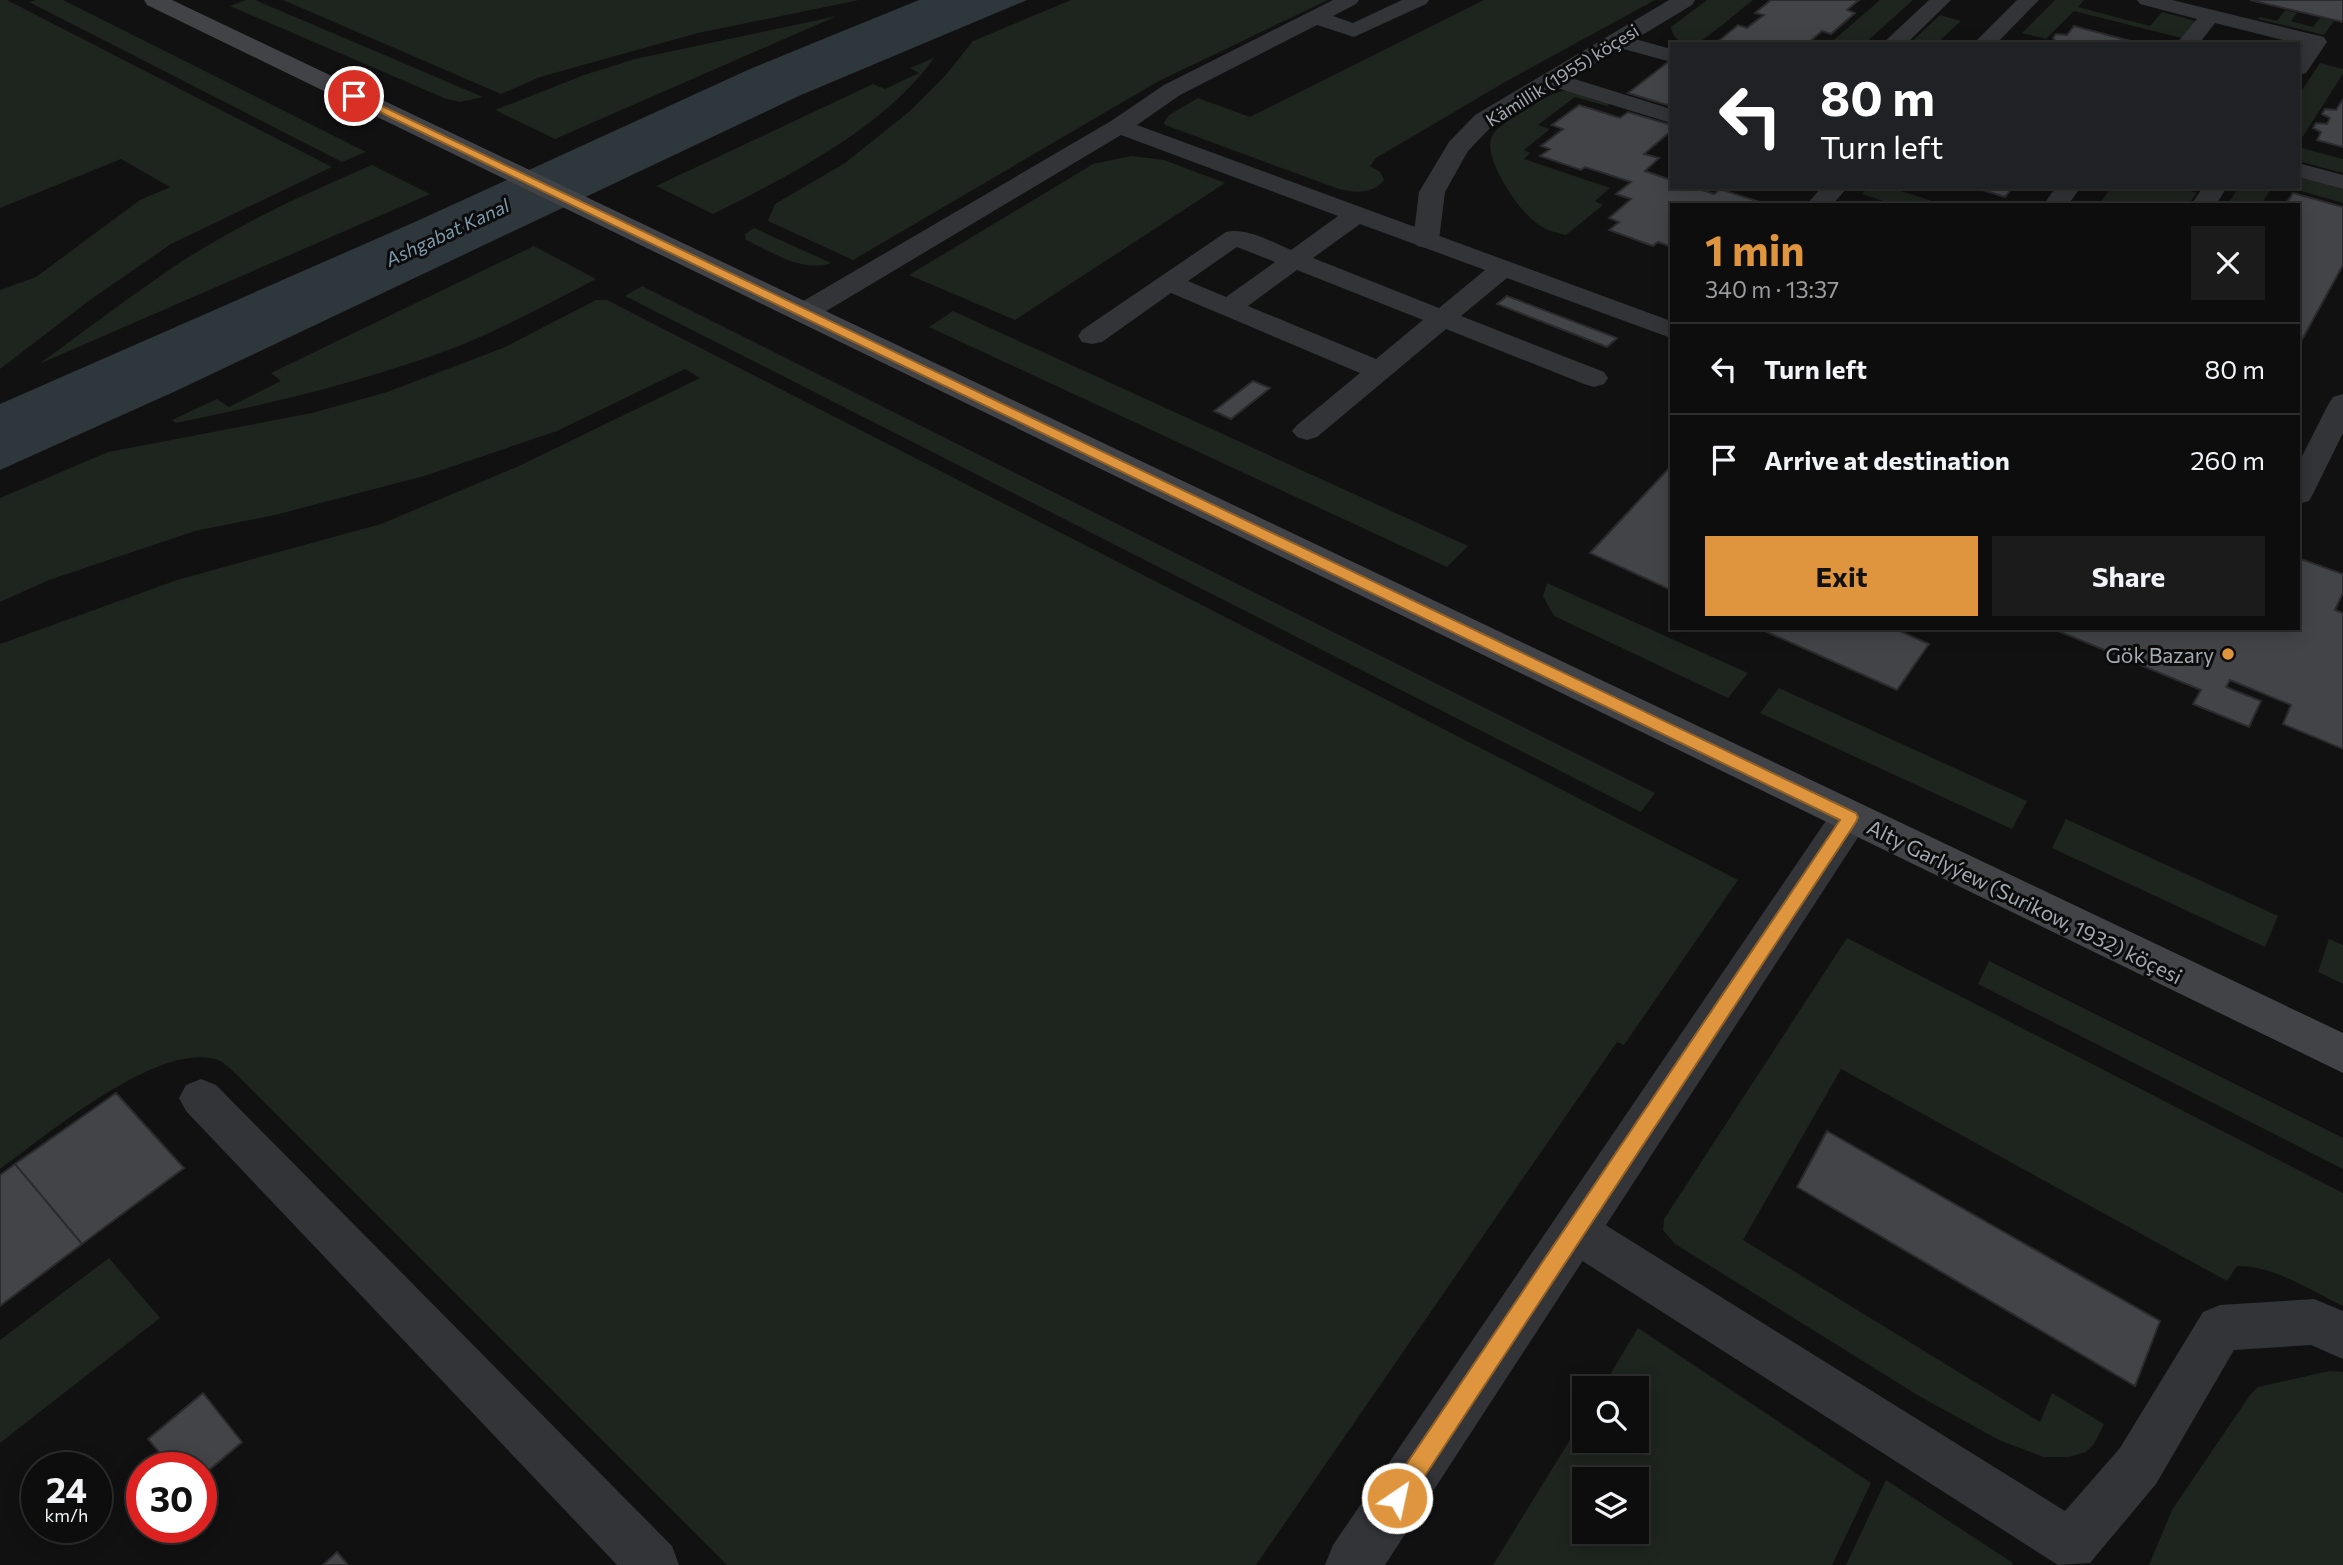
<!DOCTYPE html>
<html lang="en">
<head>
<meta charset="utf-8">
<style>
  :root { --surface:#0d0d0e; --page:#1b1b1c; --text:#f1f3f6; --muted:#9a9c9e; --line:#2d2d2e; --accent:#df953d }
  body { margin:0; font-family:Commissioner,sans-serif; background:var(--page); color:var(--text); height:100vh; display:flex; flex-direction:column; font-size:26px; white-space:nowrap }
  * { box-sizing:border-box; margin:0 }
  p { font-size:23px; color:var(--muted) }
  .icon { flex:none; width:38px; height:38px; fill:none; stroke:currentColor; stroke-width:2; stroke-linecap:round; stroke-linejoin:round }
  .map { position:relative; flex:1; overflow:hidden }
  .details { position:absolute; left:1670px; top:203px; width:630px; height:427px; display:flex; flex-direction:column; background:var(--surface); border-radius:0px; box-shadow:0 4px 18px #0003,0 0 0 2px var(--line) }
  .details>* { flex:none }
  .hud { position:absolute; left:1670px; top:42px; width:630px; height:147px; border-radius:0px; box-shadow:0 4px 18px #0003,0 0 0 2px var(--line); background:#202124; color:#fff; overflow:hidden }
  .buttons { position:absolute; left:1572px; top:1376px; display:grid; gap:14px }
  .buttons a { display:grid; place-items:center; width:77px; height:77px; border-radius:0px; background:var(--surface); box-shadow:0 4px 18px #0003,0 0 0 2px var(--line); font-size:35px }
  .speed { position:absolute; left:21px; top:1452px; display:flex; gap:14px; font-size:35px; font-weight:700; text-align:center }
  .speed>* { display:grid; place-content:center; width:91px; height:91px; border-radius:50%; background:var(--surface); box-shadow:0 4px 18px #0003,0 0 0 2px var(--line); line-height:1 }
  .speed small { font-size:18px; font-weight:400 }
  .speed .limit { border:10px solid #d22; background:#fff; color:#111 }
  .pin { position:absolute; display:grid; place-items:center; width:60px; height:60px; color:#fff; margin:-30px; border:4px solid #fff; border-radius:50%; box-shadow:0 2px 7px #0007 }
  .me { position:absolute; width:77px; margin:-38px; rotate:34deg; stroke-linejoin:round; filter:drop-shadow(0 0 5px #0008) }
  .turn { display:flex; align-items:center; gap:24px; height:147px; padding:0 35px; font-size:32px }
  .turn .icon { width:91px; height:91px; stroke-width:2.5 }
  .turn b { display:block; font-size:49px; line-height:60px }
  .round { display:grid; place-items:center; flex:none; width:74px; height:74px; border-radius:0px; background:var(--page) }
  .head { display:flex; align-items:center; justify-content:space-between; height:119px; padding:0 35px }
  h1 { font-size:42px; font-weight:700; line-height:52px; color:var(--accent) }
  .button { display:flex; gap:14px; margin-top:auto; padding:14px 35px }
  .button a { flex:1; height:80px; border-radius:0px; background:var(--accent); color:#111; font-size:28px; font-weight:700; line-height:80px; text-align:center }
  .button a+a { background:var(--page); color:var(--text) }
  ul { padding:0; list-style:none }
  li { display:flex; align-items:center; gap:21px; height:91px; padding:0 35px; border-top:2px solid var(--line) }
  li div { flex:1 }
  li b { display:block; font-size:26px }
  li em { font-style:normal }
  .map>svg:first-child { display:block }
  .green { fill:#1e241e; fill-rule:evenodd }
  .water { fill:#2e373b }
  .building { fill:#434448; stroke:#2b2b2e; stroke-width:2 }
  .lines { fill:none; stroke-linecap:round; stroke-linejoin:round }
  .lane { fill:#323437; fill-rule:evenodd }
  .street { fill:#323437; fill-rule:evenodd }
  .secondary { fill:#414347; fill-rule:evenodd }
  .route { fill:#df953d; stroke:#916128; stroke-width:2 }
  .poi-dot { fill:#df953d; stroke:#0c0c0d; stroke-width:2.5 }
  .labels { text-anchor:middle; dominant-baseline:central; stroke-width:6; stroke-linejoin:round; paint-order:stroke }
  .far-street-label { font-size:18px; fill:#a4aab2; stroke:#0c0c0d }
  .far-water-label { font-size:19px; font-style:italic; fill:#7d9aaa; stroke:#0c0c0d }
  .poi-label { font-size:21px; fill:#a4aab2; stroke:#0c0c0d; text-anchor:end }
  .street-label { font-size:21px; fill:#a4aab2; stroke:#0c0c0d }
</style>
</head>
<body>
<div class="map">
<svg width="2343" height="1565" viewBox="0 0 2343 1565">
  <rect width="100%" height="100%" fill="#111112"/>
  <path class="green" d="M0 0H7L332 167 171 244 90 300 0 369V290L36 277 140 200 170 187 121 159 0 208Z
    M36 0H63L366 152 342 162 29 2Z
    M246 0H255L483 97 460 102 444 98 230 6Z
    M283 0H859L698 33 540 77 501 94Z
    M1071 0H1328L1157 82 853 260 768 221 775 204 845 163 910 111 944 77 973 41Z
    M1484 0H1655L1505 82 1376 158 1370 166 1380 172 1384 180C1373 195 1352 193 1336 188L1165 125 1164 122 1169 115 1198 98 1250 117Z
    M1707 0H1753C1741 9 1706 40 1695 44 1683 47 1672 38 1671 27Z
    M1880 0H1913L1864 44H1829Z
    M2055 0H2084L2078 7 2150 26 2162 12 2199 22 2185 39 2074 11 2046 39 2022 33Z
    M2285 10 2297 13 2291 21 2313 27 2320 18 2334 21 2324 35 2258 19 2260 17 2277 21Z
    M1940 15 1961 21 1936 44H1909Z
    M837 16 555 139 495 110 584 75 635 59Z
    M934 58C884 128 789 176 713 214L656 186 873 84 885 89 919 73 910 68Z
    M2320 63 2343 69V74L2298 144V96Z
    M1567 90 1612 102 1607 106 1575 97 1538 125 1550 129 1524 150 1530 153 1524 159 1610 188 1595 201 1603 205 1566 235C1558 233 1548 231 1541 226 1522 217 1484 160 1491 139 1495 127 1513 118 1524 111 1537 103 1551 92 1567 90Z
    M2298 147 2343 159V173L2298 161Z
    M1131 156 1164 160 1225 183 1015 320 909 275 1093 164Z
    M372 165 430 194 39 364C82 333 125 300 169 270 232 227 302 195 372 165Z
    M2298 177 2343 189V203L2287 187H2298Z
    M1869 187H1904L1901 191 1945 205H1895L1862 194Z
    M2112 187H2179L2197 193 2188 205H2098Z
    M2239 187H2272L2261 205H2227Z
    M754 228 831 263C803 273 771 252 746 240L745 234Z
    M534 246 596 279C549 303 501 330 451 349 362 382 270 404 176 423L172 420 217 399 229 407 281 381 271 373Z
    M642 286 1655 793 1641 812 625 296Z
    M596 300H607L1738 880 1624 1045 1617 1042 1256 1565H727L235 1073C230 1069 224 1062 218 1060 159 1040 46 1136 0 1169V644L177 580 381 524 519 466 700 378 685 369 557 431 424 476 275 515 195 531 49 580 0 602V498L108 452 312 413 387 392 503 348Z
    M953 311 1468 546 1447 567 929 327Z
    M1547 583 1748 673 1728 698 1554 616 1543 596Z
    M1779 688 2027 801 2012 829 1760 713Z
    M2066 819 2278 916 2265 947 2052 848Z
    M1847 938 2343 1193V1306C2311 1291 2273 1265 2237 1266L2227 1281 1841 1069 1743 1240 2040 1422 2052 1393 2104 1424 2094 1444 2086 1452 2069 1457H2044L1999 1440 1919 1396 1675 1244 1663 1230 1664 1219Z
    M2329 939 2343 945V984L2318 972Z
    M1989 961 2343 1138V1169L1978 984Z
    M109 1258 160 1318 0 1443V1340Z
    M1638 1328 1871 1483 1832 1565H1493L1584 1417V1440H1636V1388H1602ZM1584 1479H1636V1531H1584Z
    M2329 1371 2343 1372V1565H2149L2172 1510 2250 1395 2258 1387Z
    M1886 1480 2013 1563 2012 1565H1846Z"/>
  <path class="water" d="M919 0H1027L801 95 178 390 0 470V404L417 221 750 69Z"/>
  <path class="building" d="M1771 0H1859L1847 10 1855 13 1831 34 1822 31 1807 44H1715L1738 25 1747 28 1756 21 1764 15 1755 13Z
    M2250 0H2343V22Z
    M2074 26 2138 43 2058 44 2053 38 2056 34 2067 35Z
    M1668 62 1671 63V102L1667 105 1628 93Z
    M2343 99V147L2317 140 2321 132 2313 128 2316 123 2327 124 2330 118 2322 114 2325 109 2336 110Z
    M1579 105 1620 118 1628 112 1671 125V131L1644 154 1659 158 1645 171 1671 180V187H1694L1714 194 1720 189 1763 203 1760 205H1671V247L1658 242 1653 246 1609 230 1619 222 1609 218 1631 199 1616 194 1631 182 1585 167 1581 170 1540 156 1550 149 1541 146 1563 129 1552 125Z
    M1973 187H2013L2005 197Z
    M2293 193 2343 207V265L2298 347V205H2273L2275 202H2287Z
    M1507 296 1617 338 1607 347 1497 304Z
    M1253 381 1270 388 1231 419 1214 411Z
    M1671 466V590L1590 553Z
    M2298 558 2343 574V593L2335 610 2343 613V749L2283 724 2291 705 2230 680 2226 687 2261 701 2249 727 2193 704 2201 690 2051 628H2298Z
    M1758 628H1893L1929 644 1897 690Z
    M116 1093 184 1168 82 1244 15 1164Z
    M1827 1131 2160 1321 2135 1386 1797 1187Z
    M15 1164 82 1244 0 1306V1175Z
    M203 1393 242 1442 201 1477V1468H172L148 1439Z
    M337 1552 348 1565H323Z"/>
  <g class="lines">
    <path class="lane" d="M1333 0H1359L1356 4 1333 16 1353 23 1402 0H1429L1426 4 1354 37 1317 25 1180 95 1137 125 1671 321V338L1507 278 1461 316 1604 372 1608 378 1604 384 1594 387 1584 384 1446 329 1317 437 1307 440 1297 437 1292 431 1297 425 1360 373 1171 293 1102 342 1092 344 1082 342 1078 336 1082 330 1226 232C1246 227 1272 242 1291 250L1338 216 1121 135 813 319 803 321 793 319 789 313 793 307 1111 121 1164 85ZM1360 224 1485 270 1439 308 1313 258ZM1237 247 1275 262 1226 297 1188 281ZM1297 270 1423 320 1376 359 1248 306Z
      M1929 0H1951L1906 44H1882Z
      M2017 0H2039L1996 44H1973Z
      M2137 0H2172L2324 37 2327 42 2306 73 2298 75V53L2303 45 2215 23 2199 44H2176L2197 19 2140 4Z
      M1617 34 1671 49V62L1609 45 1606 40 1609 35Z
      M1552 72 1671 109V123L1544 84 1541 79 1544 74Z
      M2298 163 2343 175V189L2298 177Z
      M1822 187H1848L1832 205H1806Z
      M2056 187H2081L2068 205H2043Z
      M2203 187H2227L2216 205H2191Z
      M2343 394V433L2313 494 2309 501 2298 504V464L2329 403 2333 397Z
      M201 1079 216 1085 672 1546 679 1565H617L186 1111 179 1098 186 1085Z
      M1575 1210 1591 1216 2065 1511 2120 1448 2203 1312 2220 1305 2314 1299 2343 1311V1359L2311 1345 2234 1350 2156 1484 2090 1563 2058 1565 1559 1246 1552 1231 1559 1216Z"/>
    <path class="street" d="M1669 0H1695L1692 5 1493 125 1468 151 1445 192 1439 240 1435 246 1426 248 1417 246 1413 240 1419 192 1449 142 1475 115Z
      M1850 802 1864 806 1870 817 1864 828 1385 1565H1325L1333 1545 1836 806Z"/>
    <path class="secondary" d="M144 0H172L2343 1033V1073L147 5Z"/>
  </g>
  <path class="route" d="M351 94H357L1856 813 1858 817 1856 822 1405 1506 1397 1509 1389 1506 1386 1498 1389 1490 1840 820 351 98Z"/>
  <circle class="poi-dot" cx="2228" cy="654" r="7"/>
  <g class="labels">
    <g class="far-street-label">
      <text transform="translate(1562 75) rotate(-32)">Kämillik (1955) köçesi</text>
    </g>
    <g class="far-water-label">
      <text transform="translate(447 232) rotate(-25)">Ashgabat Kanal</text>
    </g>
    <g class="poi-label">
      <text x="2214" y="654">Gök Bazary</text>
    </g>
    <g class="street-label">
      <text transform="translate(2025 901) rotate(26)">Alty Garlyýew (Surikow, 1932) köçesi</text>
    </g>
  </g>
</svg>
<div class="buttons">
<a><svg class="icon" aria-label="search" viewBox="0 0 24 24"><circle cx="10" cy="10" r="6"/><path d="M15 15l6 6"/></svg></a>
<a><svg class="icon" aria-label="layers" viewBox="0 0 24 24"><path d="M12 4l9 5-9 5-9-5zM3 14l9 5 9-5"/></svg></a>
</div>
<div class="speed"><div>24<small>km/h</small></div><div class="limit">30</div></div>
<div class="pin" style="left:354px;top:96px;background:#d93025"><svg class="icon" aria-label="arrive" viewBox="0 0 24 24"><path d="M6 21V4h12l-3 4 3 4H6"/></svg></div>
<svg class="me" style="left:1397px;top:1498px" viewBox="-20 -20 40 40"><circle r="17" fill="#df953d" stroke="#fff" stroke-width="3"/><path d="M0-11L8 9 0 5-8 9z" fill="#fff"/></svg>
<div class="hud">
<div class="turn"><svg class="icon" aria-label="left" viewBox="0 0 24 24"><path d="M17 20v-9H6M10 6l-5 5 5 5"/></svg><div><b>80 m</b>Turn left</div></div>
</div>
<section class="details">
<div class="head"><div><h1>1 min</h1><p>340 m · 13:37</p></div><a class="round"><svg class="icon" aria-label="close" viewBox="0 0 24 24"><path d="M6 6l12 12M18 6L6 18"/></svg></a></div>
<ul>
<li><svg class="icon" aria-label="left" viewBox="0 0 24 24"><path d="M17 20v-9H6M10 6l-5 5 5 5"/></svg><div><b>Turn left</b></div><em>80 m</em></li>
<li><svg class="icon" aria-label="arrive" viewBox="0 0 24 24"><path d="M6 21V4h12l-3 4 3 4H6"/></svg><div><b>Arrive at destination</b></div><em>260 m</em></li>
</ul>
<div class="button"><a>Exit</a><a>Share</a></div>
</section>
</div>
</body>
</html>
